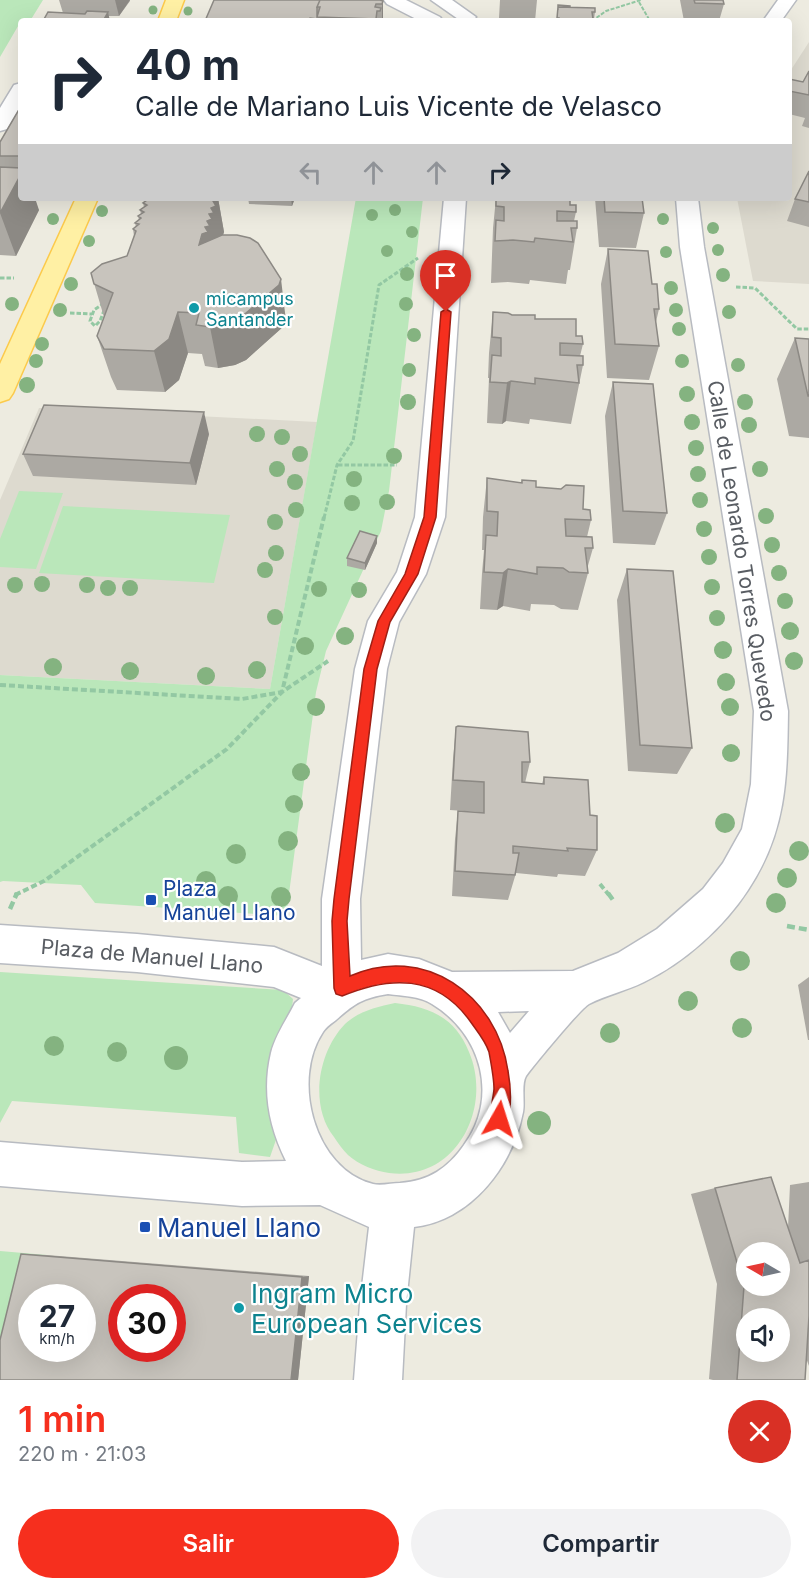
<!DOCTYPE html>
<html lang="es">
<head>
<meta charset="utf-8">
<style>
  :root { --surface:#fff; --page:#f2f2f3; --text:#1f2937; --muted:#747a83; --accent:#f62f1e }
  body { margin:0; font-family:Inter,sans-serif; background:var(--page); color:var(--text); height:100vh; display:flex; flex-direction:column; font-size:22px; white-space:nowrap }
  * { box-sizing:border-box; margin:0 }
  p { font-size:20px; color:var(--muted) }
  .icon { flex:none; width:33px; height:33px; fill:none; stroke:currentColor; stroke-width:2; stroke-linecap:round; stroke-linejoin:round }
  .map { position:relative; height:1380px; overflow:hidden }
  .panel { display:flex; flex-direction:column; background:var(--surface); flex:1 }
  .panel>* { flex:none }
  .banner { position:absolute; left:18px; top:18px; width:774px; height:183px; border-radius:6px; box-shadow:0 6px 24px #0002; background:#fff; color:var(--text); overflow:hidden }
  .needle { width:39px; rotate:279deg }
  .controls { position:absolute; left:736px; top:1242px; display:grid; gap:12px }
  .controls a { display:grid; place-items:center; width:54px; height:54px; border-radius:50%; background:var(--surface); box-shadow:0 6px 24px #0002; font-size:30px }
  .speed { position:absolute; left:18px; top:1284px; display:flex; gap:12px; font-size:30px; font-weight:700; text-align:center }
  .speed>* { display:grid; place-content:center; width:78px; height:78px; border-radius:50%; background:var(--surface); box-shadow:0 6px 24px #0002; line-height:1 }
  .speed small { font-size:15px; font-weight:400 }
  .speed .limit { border:9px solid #d22; background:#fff; color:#111 }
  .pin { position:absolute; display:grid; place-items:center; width:51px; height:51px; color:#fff; margin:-62px -26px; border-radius:50% 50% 50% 0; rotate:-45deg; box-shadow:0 0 6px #0007 }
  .pin .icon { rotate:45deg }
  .me { position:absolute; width:66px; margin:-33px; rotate:6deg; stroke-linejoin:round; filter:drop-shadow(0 0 4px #0008) }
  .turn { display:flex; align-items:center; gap:21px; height:126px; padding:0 18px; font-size:27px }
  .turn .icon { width:78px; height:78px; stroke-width:2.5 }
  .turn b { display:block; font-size:42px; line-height:51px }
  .lanes { display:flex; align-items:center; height:57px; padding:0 18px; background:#0003; justify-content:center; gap:30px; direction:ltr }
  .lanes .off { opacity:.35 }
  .round { display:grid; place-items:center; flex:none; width:63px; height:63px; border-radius:32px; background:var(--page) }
  .summary { display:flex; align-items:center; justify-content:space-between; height:102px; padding:0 18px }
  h1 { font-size:36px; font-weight:600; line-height:45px; color:var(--accent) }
  .action { display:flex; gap:12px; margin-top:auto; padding:12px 18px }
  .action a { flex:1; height:69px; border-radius:36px; background:var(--accent); color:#fff; font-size:24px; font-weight:600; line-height:69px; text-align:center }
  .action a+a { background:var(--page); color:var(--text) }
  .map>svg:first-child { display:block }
  .education { fill:#dddacf }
  .green { fill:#bae7ba }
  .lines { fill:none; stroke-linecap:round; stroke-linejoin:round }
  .minor-casing { stroke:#b8bbc1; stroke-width:3 }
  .major-casing { stroke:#fcca4b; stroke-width:3 }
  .path-far3 { stroke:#93c8a3; stroke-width:2; stroke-dasharray:4 1.5; stroke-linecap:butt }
  .path-far2 { stroke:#93c8a3; stroke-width:3; stroke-dasharray:4.5 2; stroke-linecap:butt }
  .path-far1 { stroke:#93c8a3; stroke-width:4; stroke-dasharray:6 3; stroke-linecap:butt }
  .path { stroke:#93c8a3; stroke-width:4.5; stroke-dasharray:8 4; stroke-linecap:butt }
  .minor { fill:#fff; fill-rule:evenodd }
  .major { fill:#fff0a4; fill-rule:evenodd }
  .tree { fill:#84b380 }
  .wall { fill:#aca9a3 }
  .shaded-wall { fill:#8c8984 }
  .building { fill:#c8c4bd; stroke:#8c8984; stroke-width:1.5; fill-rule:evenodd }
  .route { fill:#f62f1e; stroke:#a01f14; stroke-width:1.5 }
  .culture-dot { fill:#0f9aa8; stroke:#fff; stroke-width:2 }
  .transit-dot { fill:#1a4fb4; stroke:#fff; stroke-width:2 }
  .labels { text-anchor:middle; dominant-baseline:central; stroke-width:4.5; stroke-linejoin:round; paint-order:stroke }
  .far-culture-label { font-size:18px; fill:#0d838f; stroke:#fff; text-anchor:start }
  .street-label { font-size:21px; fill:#595d63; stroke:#fff }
  .transit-label { font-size:21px; fill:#164399; stroke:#fff; text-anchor:start }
  .near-transit-label { font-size:26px; fill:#164399; stroke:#fff; text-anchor:start }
  .near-culture-label { font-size:26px; fill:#0d838f; stroke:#fff; text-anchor:start }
</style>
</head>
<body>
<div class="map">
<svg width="809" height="1380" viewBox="0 0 809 1380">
  <rect width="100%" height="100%" fill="#edebe0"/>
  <path class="education" d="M809 42V284L753 281 737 198H789V73Z
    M39 408 317 422 270 689 0 675V500Z"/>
  <path class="green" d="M0 0H43L30 21H21L0 57Z
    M356 198H423L389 491 381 531 326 651 316 692 286 916 95 903 81 885 3 881 0 882V675L270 689Z
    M19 491 63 493 36 569 0 567V539Z
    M63 506 230 515 214 583 39 573Z
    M0 972 283 990 293 999 278 1134 270 1157 239 1153 236 1117 12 1101 0 1123Z
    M395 1003C430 1007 455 1017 469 1052 493 1108 456 1182 389 1173 375 1171 359 1165 348 1155 343 1150 338 1143 334 1137 309 1105 318 1052 345 1024 359 1011 377 1007 395 1003Z
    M0 1251 47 1255 37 1297 32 1298 0 1380Z"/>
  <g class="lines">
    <defs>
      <path id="minor" d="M384 0H406L440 17 443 21H420L387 4Z
        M431 0H452L476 17 472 21H461Z
        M778 0H796L781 21H763Z
        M21 83V106L7 129 0 131V108L14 85Z
        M444 198H466L445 517 426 574 399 622 387 669 360 899 361 960 388 954 419 959 452 972 573 971 618 953 657 929 703 889 723 863 742 829 751 784 754 711 680 247 676 198H698L704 247 788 711C787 778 787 831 748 890 724 927 684 963 644 982 626 991 606 995 589 1004 580 1009 534 1065 526 1076 521 1084 525 1102 523 1112 513 1165 472 1220 414 1227L406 1304 402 1380H354L360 1304 369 1227 320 1205 242 1206 0 1186V1142L242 1162 286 1161C269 1127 262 1091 271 1053 275 1036 287 1019 295 1003L301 998 274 987 137 972 0 963V925L137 934 274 947 322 966V899L355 669 368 621 397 572 415 517ZM388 994C403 996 419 996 432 1004 482 1034 499 1098 464 1145 448 1168 429 1181 400 1183 392 1183 381 1186 373 1184 314 1169 291 1080 323 1032 326 1027 332 1023 336 1020 355 1003 363 998 388 994ZM529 1011 510 1033 498 1012Z"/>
      <path id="major" d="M166 0H184L176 21H158Z
        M76 198H98L13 393 9 399 0 402V364Z"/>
    </defs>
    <use href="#minor" class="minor-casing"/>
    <use href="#major" class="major-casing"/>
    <path class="path-far3" d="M639 2 650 21
      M592 21 606 11 641 0"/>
    <path class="path-far2" d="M0 278H14
      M736 287 755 288 797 329H809
      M103 304 105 308 100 321 95 326 90 321 94 310Z
      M70 313 92 314
      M338 465H397
      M324 518 337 465 353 441 379 285 418 258"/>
    <path class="path-far1" d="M0 685 242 699 282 692 324 517
      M600 884 609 895
      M15 895 44 881 227 749 282 692 328 661"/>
    <path class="path" d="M608 893 613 900
      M10 909 17 893
      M787 926 809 930"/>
    <use href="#minor" class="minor"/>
    <use href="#major" class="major"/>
  </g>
  <g class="tree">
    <circle cx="153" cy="10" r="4.5"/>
    <circle cx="188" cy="11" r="4.5"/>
    <circle cx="395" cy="210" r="6"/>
    <circle cx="102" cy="211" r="6"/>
    <circle cx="372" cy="215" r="6"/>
    <circle cx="53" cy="219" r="6"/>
    <circle cx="663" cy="219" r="6"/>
    <circle cx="713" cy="228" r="6"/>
    <circle cx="412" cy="232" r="6"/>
    <circle cx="89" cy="241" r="6"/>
    <circle cx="718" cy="250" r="6"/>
    <circle cx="387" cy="251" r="6"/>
    <circle cx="666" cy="252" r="6"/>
    <circle cx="407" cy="274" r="7"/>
    <circle cx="723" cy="275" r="7"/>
    <circle cx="71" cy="284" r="7"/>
    <circle cx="671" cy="288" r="7"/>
    <circle cx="12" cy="304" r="7"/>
    <circle cx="406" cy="304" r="7"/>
    <circle cx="60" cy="310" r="7"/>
    <circle cx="676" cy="310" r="7"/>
    <circle cx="729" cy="312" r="7"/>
    <circle cx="679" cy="329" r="7"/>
    <circle cx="414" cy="335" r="7"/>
    <circle cx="42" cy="344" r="7"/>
    <circle cx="36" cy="361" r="7"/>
    <circle cx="682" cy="361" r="7"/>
    <circle cx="738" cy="365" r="7"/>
    <circle cx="409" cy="370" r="7"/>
    <circle cx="27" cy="385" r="8"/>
    <circle cx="687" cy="394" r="8"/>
    <circle cx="408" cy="402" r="8"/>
    <circle cx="745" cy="402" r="8"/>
    <circle cx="692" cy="422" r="8"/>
    <circle cx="749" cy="425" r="8"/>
    <circle cx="257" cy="434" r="8"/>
    <circle cx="282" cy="437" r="8"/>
    <circle cx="696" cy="448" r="8"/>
    <circle cx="300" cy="454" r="8"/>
    <circle cx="394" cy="456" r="8"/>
    <circle cx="277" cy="469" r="8"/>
    <circle cx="760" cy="469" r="8"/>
    <circle cx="698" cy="474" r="8"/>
    <circle cx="354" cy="479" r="8"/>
    <circle cx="295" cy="482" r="8"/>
    <circle cx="700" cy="500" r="8"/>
    <circle cx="387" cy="502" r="8"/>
    <circle cx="352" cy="503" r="8"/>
    <circle cx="296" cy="510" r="8"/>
    <circle cx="766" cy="516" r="8"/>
    <circle cx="275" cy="522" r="8"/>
    <circle cx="704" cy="529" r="8"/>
    <circle cx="772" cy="545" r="8"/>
    <circle cx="276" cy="553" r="8"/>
    <circle cx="709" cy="557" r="8"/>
    <circle cx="265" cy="570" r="8"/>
    <circle cx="779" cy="573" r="8"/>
    <circle cx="42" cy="584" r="8"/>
    <circle cx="15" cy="585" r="8"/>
    <circle cx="87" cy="585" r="8"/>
    <circle cx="712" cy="587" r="8"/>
    <circle cx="108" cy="588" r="8"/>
    <circle cx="130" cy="588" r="8"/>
    <circle cx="319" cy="589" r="8"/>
    <circle cx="359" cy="590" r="8"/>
    <circle cx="785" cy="601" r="8"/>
    <circle cx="275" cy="617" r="8"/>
    <circle cx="717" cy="618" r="8"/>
    <circle cx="790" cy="631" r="9"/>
    <circle cx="345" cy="636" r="9"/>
    <circle cx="305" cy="646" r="9"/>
    <circle cx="723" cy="650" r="9"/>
    <circle cx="794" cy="661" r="9"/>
    <circle cx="53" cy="667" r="9"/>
    <circle cx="257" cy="670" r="9"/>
    <circle cx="130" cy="671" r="9"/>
    <circle cx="206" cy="676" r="9"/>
    <circle cx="726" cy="682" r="9"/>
    <circle cx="316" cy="707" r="9"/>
    <circle cx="730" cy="707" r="9"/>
    <circle cx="731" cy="753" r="9"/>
    <circle cx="301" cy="772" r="9"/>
    <circle cx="294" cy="804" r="9"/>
    <circle cx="725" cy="823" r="10"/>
    <circle cx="288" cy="841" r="10"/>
    <circle cx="799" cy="851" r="10"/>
    <circle cx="236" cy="854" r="10"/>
    <circle cx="787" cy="878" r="10"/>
    <circle cx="206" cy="881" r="10"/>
    <circle cx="228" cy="896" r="10"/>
    <circle cx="281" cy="897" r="10"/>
    <circle cx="776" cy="903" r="10"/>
    <circle cx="740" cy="961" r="10"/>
    <circle cx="688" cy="1001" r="10"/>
    <circle cx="742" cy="1028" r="10"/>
    <circle cx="610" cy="1033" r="10"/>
    <circle cx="54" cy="1046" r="10"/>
    <circle cx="117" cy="1052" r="10"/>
    <circle cx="176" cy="1058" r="12"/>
    <circle cx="539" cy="1123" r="12"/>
  </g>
  <path class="wall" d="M59 0H130V1L119 16H109L63 13Z
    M214 0 383 1V21H205Z
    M500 0H537L535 21H502V18H499Z
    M680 0H723L724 4 719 21H684Z
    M558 5 595 12 594 19 623 21H557Z
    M809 71V128L802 126 805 118 789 114V79L803 82Z
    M21 106V198L39 210 16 256 0 255V142Z
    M809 171V227L787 221 795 199Z
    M150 198H218L224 232 223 235 286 321 284 326 246 360 235 365 218 368 205 366 202 354 188 353 179 380 165 392 117 390 111 377 97 336 104 317 91 273 127 256 134 236 133 229 136 227 135 223 139 220 138 216 141 214 140 210 144 207 143 203Z
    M248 198H295L292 206 249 204Z
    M496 198H570V205L576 212 574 221 577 228 570 270H568L566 284 530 280 529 284 508 282 491 283 493 228Z
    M595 198H642L644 213 636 248 599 247Z
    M608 249 652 284 659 309 656 322 659 346 649 380 607 378 601 284Z
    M493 312 535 319 576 336 583 344 580 356 583 365 571 424 530 419 529 424 506 421 502 424 487 423 489 378H488L489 353Z
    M795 338 809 339V438L789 436 777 379Z
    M613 382 667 513 655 545 613 543 605 416Z
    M209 434 196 485 33 476 23 454Z
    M487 478 521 483 522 480 583 509 591 520 587 537 593 548 587 569 588 573 578 610 561 609 554 605 531 604 530 611 503 606 497 610 480 609 482 573 484 550H482L483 517Z
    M377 536V543L365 570 347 566V558Z
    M627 569 692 748 677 774 628 771 617 600Z
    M456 727 530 762 525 783 542 784 544 777 590 815 597 850 585 876 558 874 557 877 516 873 508 900 452 896 455 839 458 811 479 812 450 810 453 759Z
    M809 977V1040H808L798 985Z
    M809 1182V1366L806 1358 805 1380H713L709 1379 717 1284 691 1194 715 1188 788 1228 790 1185Z
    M21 1254 47 1255 309 1276 298 1380Z"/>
  <path class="shaded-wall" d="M115 0H130L119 16Z
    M383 1V21H382V4Z
    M108 12 110 21H103Z
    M21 174V198H35L39 210 16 256 0 213Z
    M214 198H218L224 232 222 238 199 245Z
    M291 198H295L292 206Z
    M281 279 286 321 284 326 246 360 235 365 218 368 210 327Z
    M178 312 188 353 179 380 165 392 154 351Z
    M511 381 506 421 502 424 507 383Z
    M204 412 209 434 196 485 190 463Z
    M377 536V543L365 570V563Z
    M508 569 503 606 497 610 503 573Z
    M309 1276 298 1380H291L302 1277Z"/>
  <path class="building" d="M214 0H320L317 7V19L310 18 309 21H205Z
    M320 0H380L383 1 382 4H376L375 7 381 8 380 11H377L376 19 317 17 320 7H317Z
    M694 0H723L724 4 695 3Z
    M558 5 570 6V7H558V10Z
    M558 7 595 8V12H592L593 19 623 20V21H559V18H557Z
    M87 11 108 12 103 21H43L48 12 85 14Z
    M809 71V95L789 91V79L803 82Z
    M21 106V156H0V142Z
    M0 167 21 168V174L0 213Z
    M809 171V202L795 199Z
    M150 198H214L213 201 216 206 211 208 214 213 209 214 212 219 207 221 210 226 205 227 208 232 202 234 199 245 222 235H237L250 238 258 243 281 279 279 285 239 319 227 324 210 327 196 325 199 313 178 312 169 339 154 351 104 349 97 336 113 293 94 284 91 273 102 264 127 256 136 231 133 229 139 224 135 223 141 218 138 216 144 212 140 210 147 205 143 203Z
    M496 198H570V205H576V212L557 211V221H577V228H571L573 242 535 238 534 242 513 240 495 241 496 220 504 221V207L496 206Z
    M604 198H642L644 213 605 212Z
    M608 249 648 251 652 284H657L658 297 659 309H654L659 346 615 344Z
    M493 312 508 313 512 315H535V319H576V336H582L583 344 560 343V355L583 356V365H577L579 383 535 378V384L511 381 507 383 490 382 492 355 501 356V338L492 337Z
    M795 338 809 339V396H808Z
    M613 382 653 384 667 513 623 511Z
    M44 405 204 412 190 463 23 454Z
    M487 478 522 483V480L536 481V487L561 489 566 485 584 486 583 509 590 510 591 520 565 519 566 536 592 537 593 548H585L588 573 569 572 563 568 537 567V574L508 569 503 573 484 572 486 535 497 536 498 512 487 511Z
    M360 531 377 536 365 563 347 558Z
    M627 569 673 571 692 748 640 745Z
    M458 726 528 732 530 762H522V782L544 784V777L588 780 590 815 597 816V850L567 848 568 851 513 846V853H519L515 875 455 871 458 811 484 813V782L453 780 456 727Z
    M771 1177 800 1263 809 1260V1316L805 1380H737L744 1286 715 1188ZM747 1252H780V1286H747ZM747 1318H780V1352H747Z
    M21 1254 302 1277 291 1380H0V1340ZM32 1298H82V1348H32ZM122 1298H172V1348H122Z"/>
  <path class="route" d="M446 309 451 312 436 517 418 574 390 622 377 669 349 899 347 921 350 976C424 943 497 995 508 1071 511 1088 512 1109 506 1125L499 1128 493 1125C488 1114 493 1101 494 1089 494 1078 491 1063 489 1052 485 1040 477 1031 470 1021 436 974 390 976 342 996L336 994 334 988 332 921 334 899 364 669 378 621 405 574 424 517 441 312Z"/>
  <g class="culture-dot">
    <circle cx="194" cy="308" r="6"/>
    <circle cx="239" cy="1308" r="6"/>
  </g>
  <g class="transit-dot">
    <rect x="145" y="894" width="12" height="12" rx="3"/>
    <rect x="139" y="1221" width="12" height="12" rx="3"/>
  </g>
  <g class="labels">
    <g class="far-culture-label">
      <text x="206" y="298">micampus<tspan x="206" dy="21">Santander</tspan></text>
    </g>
    <g class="street-label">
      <text transform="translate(742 551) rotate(81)">Calle de Leonardo Torres Quevedo</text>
      <text transform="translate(152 956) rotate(5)">Plaza de Manuel Llano</text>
    </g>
    <g class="transit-label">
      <text x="163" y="888">Plaza<tspan x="163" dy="24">Manuel Llano</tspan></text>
    </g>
    <g class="near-transit-label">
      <text x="157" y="1227">Manuel Llano</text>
    </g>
    <g class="near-culture-label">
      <text x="251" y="1293">Ingram Micro<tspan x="251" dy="30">European Services</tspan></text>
    </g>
  </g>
</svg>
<div class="controls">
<a><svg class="needle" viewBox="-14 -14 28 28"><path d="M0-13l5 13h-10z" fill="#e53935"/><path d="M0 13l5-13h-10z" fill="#747a83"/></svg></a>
<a><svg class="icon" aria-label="sound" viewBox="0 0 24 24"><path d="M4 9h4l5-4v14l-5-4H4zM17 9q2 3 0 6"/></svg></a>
</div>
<div class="speed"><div>27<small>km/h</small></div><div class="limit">30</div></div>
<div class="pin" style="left:446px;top:312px;background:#d93025"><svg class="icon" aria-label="arrive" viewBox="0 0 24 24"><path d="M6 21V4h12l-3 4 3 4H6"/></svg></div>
<svg class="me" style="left:499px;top:1119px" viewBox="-20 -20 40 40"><path d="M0-17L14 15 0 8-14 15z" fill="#f62f1e" stroke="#fff" stroke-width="4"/></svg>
<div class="banner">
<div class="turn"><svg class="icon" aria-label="right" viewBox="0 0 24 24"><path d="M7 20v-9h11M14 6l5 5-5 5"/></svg><div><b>40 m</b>Calle de Mariano Luis Vicente de Velasco</div></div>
<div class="lanes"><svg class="icon off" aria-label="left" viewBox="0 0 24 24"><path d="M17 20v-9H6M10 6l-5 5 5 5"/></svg><svg class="icon off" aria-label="ahead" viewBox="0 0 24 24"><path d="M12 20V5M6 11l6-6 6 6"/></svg><svg class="icon off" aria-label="ahead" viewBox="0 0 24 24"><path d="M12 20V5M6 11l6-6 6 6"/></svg><svg class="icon" aria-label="right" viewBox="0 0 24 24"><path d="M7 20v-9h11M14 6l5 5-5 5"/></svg></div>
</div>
</div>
<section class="panel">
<div class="summary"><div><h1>1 min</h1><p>220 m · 21:03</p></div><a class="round" style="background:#d93025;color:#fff"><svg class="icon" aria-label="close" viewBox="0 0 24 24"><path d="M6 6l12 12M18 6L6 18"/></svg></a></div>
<div class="action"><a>Salir</a><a>Compartir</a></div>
</section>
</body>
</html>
